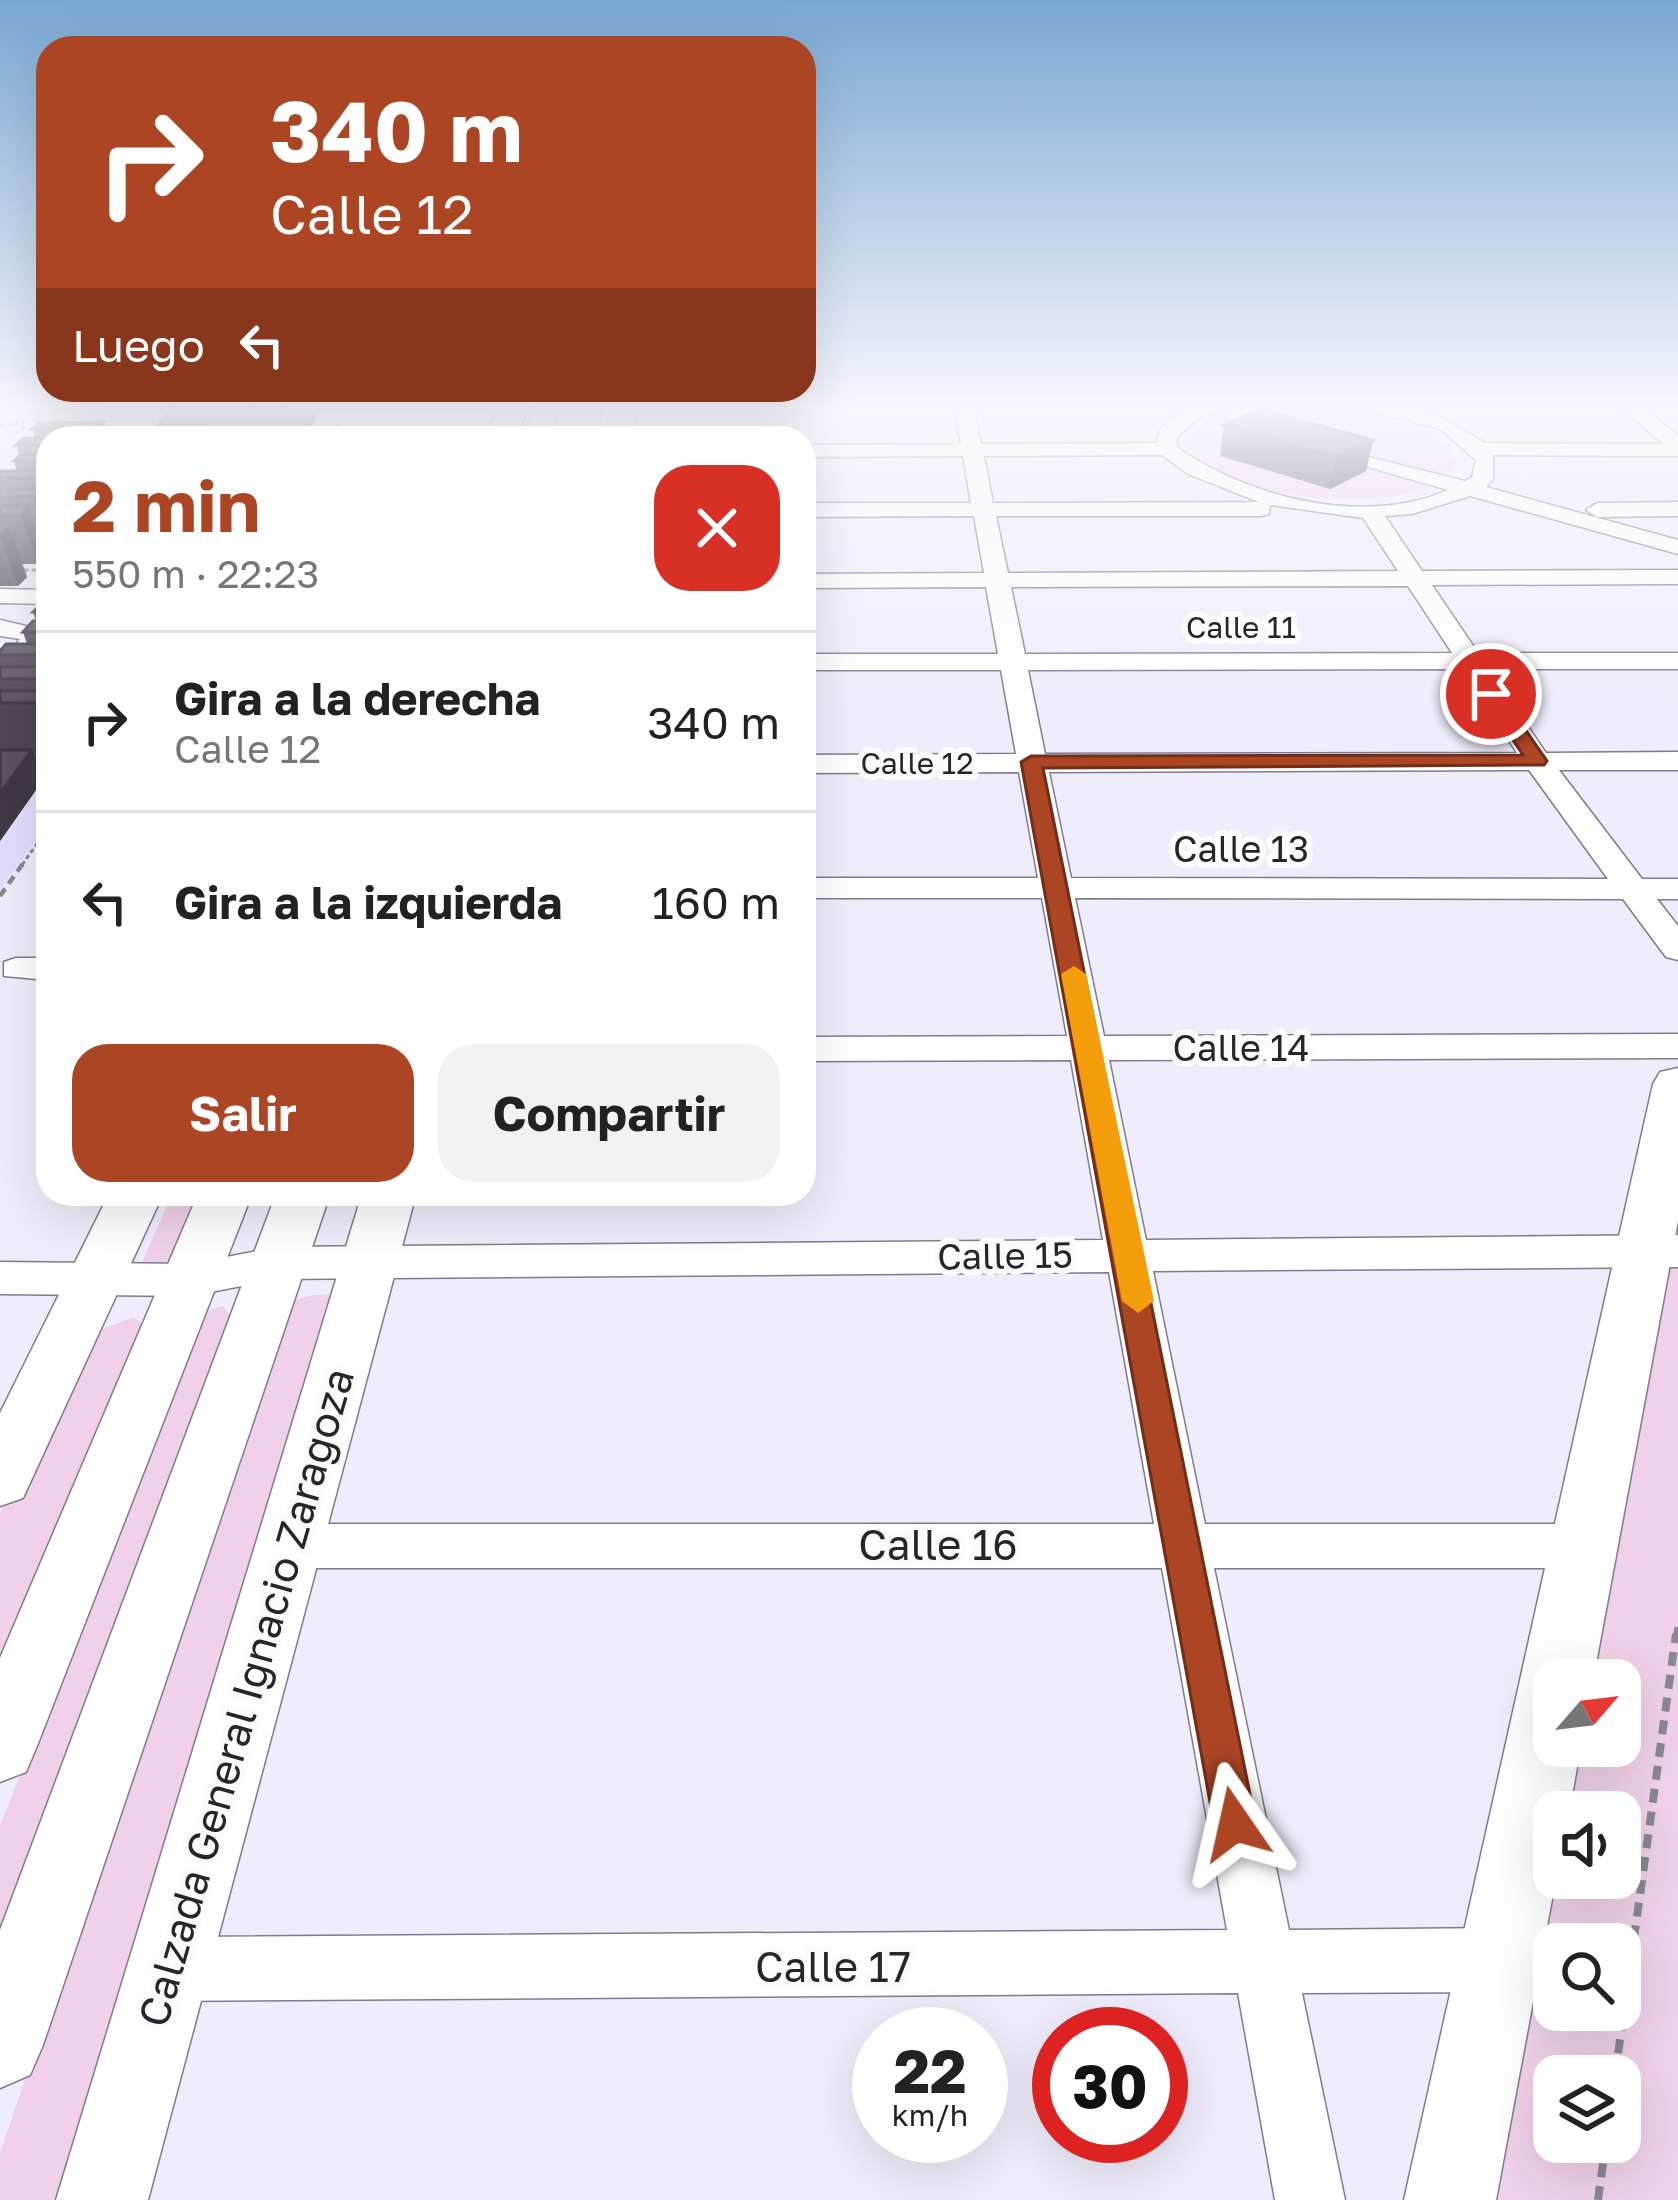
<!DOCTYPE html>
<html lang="es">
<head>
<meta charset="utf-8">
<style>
  :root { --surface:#fff; --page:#f2f2f2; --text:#222; --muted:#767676; --line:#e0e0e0; --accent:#ac4524 }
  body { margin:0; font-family:"Golos Text",sans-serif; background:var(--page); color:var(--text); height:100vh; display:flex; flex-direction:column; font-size:45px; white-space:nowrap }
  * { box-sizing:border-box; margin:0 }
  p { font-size:39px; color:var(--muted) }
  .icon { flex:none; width:66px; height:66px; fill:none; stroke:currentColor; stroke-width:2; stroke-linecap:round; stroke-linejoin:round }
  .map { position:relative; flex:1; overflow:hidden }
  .details { position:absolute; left:36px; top:426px; width:780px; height:780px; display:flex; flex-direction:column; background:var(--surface); border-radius:36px; box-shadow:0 12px 48px #0002 }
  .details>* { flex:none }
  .banner { position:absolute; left:36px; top:36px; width:780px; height:366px; border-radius:36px; box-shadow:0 12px 48px #0002; background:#ac4524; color:#fff; overflow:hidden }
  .needle { width:78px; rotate:62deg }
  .fabs { position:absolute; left:1533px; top:1659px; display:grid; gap:24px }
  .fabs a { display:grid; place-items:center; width:108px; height:108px; border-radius:24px; background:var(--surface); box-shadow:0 12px 48px #0002; font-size:60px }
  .speed { position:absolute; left:852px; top:2007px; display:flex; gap:24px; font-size:60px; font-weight:700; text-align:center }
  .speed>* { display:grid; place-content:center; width:156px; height:156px; border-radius:50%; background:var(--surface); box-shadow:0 12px 48px #0002; line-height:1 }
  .speed small { font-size:30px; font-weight:400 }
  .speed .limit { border:18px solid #d22; background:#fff; color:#111 }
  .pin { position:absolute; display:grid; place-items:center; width:102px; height:102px; color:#fff; margin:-51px; border:6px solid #fff; border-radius:50%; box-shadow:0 3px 12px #0007 }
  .me { position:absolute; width:132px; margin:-66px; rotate:349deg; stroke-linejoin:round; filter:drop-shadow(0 0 9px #0008) }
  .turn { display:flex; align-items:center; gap:42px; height:252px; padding:0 36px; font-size:54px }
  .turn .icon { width:156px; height:156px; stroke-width:2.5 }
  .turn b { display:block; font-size:84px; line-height:102px }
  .then { display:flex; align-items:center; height:114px; padding:0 36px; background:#0003; gap:24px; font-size:45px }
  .round { display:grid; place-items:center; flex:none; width:126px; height:126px; border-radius:36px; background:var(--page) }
  .headline { display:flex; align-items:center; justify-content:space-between; height:204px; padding:0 36px }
  h1 { font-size:72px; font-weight:700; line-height:90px; color:var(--accent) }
  .button { display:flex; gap:24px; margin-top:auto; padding:24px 36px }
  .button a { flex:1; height:138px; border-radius:36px; background:var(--accent); color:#fff; font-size:48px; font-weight:700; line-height:138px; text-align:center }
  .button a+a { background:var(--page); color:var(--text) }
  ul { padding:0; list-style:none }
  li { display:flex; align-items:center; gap:36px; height:180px; padding:0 36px; border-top:3px solid var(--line) }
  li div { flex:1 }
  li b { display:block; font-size:45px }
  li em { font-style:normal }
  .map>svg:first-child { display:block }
  .built { fill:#e2defd }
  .green { fill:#f0d1e9; fill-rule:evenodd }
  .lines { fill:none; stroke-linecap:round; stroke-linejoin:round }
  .minor-casing { stroke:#7e7b90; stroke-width:3 }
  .major-casing { stroke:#7e7b90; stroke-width:3 }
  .highway-casing { stroke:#7e7b90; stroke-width:3 }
  .path-far3 { stroke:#898893; stroke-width:3; stroke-dasharray:4.5 3; stroke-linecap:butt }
  .path-far2 { stroke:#898893; stroke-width:4.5; stroke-dasharray:9 6; stroke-linecap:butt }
  .path-far1 { stroke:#898893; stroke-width:6; stroke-dasharray:10 8; stroke-linecap:butt }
  .path { stroke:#898893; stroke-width:8; stroke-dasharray:14 9; stroke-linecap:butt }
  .minor { fill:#fff; fill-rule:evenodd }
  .major { fill:#fff; fill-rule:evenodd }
  .highway { fill:#fff; fill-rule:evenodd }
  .wall { fill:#4f4654 }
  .shaded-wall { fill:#403945 }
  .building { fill:#5c5162; stroke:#403945; stroke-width:3 }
  .route { fill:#ac4524; stroke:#702d17; stroke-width:3 }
  .slow { fill:#f59e0b }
  .labels { text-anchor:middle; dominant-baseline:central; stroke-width:12; stroke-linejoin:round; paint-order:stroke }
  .far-street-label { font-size:30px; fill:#26252d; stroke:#fcfcfc }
  .street-label { font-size:36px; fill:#26252d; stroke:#fcfcfc }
  .near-street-label { font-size:42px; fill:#26252d; stroke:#fcfcfc }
</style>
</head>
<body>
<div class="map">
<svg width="1678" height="2200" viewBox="0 0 1678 2200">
  <rect width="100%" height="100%" fill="#efedfb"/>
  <path class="built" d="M0 775H48V823L0 890Z"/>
  <path class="green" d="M133 403H264L260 408H171L144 438H66L97 407Z
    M1281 408C1327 408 1437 413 1456 463 1434 525 1190 501 1187 438L1209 420Z
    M1678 1161V2200H1472L1562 1746H1620V1680H1575ZM1554 1812H1620V1878H1554ZM1554 1944H1620V2010H1554ZM1554 2076H1620V2142H1554Z
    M172 1194H225L189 1258 140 1267Z
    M315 1295H335L56 2200H0V2153L289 1301Z
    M223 1306 232 1318 0 1950V1826L196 1327 209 1310Z
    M134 1317 142 1323 0 1657V1513L75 1348 92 1333Z"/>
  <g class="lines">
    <defs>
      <path id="minor" d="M18 403H89L40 413Z
        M262 403H513L514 404 504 410 272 409Z
        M605 403H624L618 438H598Z
        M954 403H973L981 444 1157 443C1162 403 1216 403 1246 403L1201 416 1177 437V447C1248 498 1365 527 1448 490L1312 451V443L1465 481 1472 477 1476 460 1440 429 1342 403H1387L1434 413 1485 443 1663 444 1616 403H1637L1678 436V456L1493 455V480L1486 487 1678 540V554L1470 496 1412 514 1385 516 1422 571 1678 570V584L1432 585 1478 653H1678V669H1489L1546 753 1678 752V770H1559L1642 879H1678V899H1657L1678 926V960L1666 957 1623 899 1075 898 1104 1036 1678 1034V1058L1109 1060 1146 1240 1678 1235V1267L1153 1271 1205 1524H1585L1603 1530 1611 1546 1603 1562 1585 1568H1214L1289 1930 1498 1928 1520 1938 1530 1960 1520 1982 1498 1992 1302 1993 1345 2200H1275L1238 1993 167 2001 145 1991 133 1960 143 1938 165 1928 186 1937 1227 1930 1162 1568H304C292 1586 279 1585 261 1578L253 1562 273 1530 291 1524H1154L1109 1272 278 1279 190 1296 0 1294V1262L190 1264 278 1247 1103 1240 1071 1060 804 1061V1037L1067 1036 1042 898H804V878H1038L1019 772 804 773V755L1016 754 1001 670H804V654H998L986 587 804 588V574L984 573 974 516 804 517V503H971L963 456 804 457V445L961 444ZM1162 455 1188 474 1259 502 993 503 984 456ZM1270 505 1363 518 1398 571 1008 573 996 516H1261L1269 514ZM1408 586 1452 653 1025 654 1011 587ZM1462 669 1517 753 1045 754 1028 670ZM1529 770 1608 879 1071 878 1049 772Z
        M1678 502V516L1597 517 1586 510 1597 503Z
        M0 589 48 590V604L0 603Z
        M0 620 48 631 10 691 0 693V666L20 639 0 636Z
        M16 958H48V980L4 976V962Z"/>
      <path id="major" d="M538 403H563L548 438H522Z
        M615 403H640L629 438H603Z
        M1678 1068V1221L1593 1680H1554V1746H1581L1569 1812H1554L1556 1878 1496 2200H1404L1653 1084 1660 1072Z
        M109 1194H163L23 1498 0 1506V1413Z
        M198 1194H252L37 1746 26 1772 0 1782V1658Z
        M276 1194H330L43 2045 30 2075 0 2088V1930Z
        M362 1194H416L148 2200H56Z"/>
      <path id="highway" d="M501 403H531L515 438H483Z"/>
    </defs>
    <use href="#minor" class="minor-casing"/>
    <use href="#major" class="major-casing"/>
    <use href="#highway" class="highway-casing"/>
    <path class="path-far3" d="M99 407 133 403
      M98 409 177 408
      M0 426 29 421
      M16 434 26 425
      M144 438 176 403
      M328 438 338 424
      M24 570H48
      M22 865 48 828"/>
    <path class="path-far2" d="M0 896 24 862"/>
    <path class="path-far1" d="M1676 1637 1678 1622"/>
    <path class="path" d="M1615 2076 1676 1634
      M1598 2200 1606 2142"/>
    <use href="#minor" class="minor"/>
    <use href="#major" class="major"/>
    <use href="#highway" class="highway"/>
  </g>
  <path class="wall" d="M293 409 291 411 316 419 309 429H323L324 438H194L199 432H160L158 424Z
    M104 422 109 438H48V546H43L46 556 38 564H22L27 577 18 586H0V471H17L14 461 20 455 16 445 35 438 32 429Z
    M1224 425 1373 440 1366 471 1330 489 1220 456Z
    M48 602V760H36L43 780 0 841V651L27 644 23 632 36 621 33 612Z"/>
  <path class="shaded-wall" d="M315 411 316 419 304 437 302 429Z
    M104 422 109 438H100L97 429Z
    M1373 440 1366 471 1330 489 1337 457Z
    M29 506 46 556 38 564 21 515Z
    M9 526 27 577 18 586 0 535Z
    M32 750 43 780 0 841V793Z"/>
  <path class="building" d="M178 403H290L284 411H315L302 429H323L317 438H194L205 424H158Z
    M1261 409 1373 440 1337 457 1224 425Z
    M104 422 97 429H32L40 423Z
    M24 438H90H48V445H16Z
    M21 454H48V461H14Z
    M0 471H48V478H0Z
    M0 489H48V496L0 497Z
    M0 506H29L21 515H0Z
    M43 602H48V612H33Z
    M33 621H48V632H23Z
    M6 644H48V655H0V651Z
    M0 667H48V679H0Z
    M0 691H48V700L45 703H0Z
    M0 750H32L0 793Z"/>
  <linearGradient id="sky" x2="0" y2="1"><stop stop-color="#79a7d4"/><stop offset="0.57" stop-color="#f8f7fd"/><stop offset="1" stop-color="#f8f7fd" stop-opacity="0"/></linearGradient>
  <rect width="1678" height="711" fill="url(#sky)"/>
  <path class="route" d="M1484 690H1498L1547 761 1544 765 1043 768 1256 1824 1250 1839 1235 1845 1220 1839 1214 1824 1021 762 1031 756 1523 755 1482 694Z"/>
  <path class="slow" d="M1074 966 1086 974 1154 1301 1138 1313 1122 1301 1061 974Z"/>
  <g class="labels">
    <g class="far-street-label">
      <text x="1241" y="627">Calle 11</text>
      <text x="917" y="763">Calle 12</text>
    </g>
    <g class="street-label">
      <text x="1241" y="848">Calle 13</text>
      <text x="1241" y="1047">Calle 14</text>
      <text transform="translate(1005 1255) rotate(-1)">Calle 15</text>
    </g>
    <g class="near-street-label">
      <text x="938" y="1544">Calle 16</text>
      <text transform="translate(245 1697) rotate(-74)">Calzada General Ignacio Zaragoza</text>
      <text x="833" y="1966">Calle 17</text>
    </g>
  </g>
</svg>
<div class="fabs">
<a><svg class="needle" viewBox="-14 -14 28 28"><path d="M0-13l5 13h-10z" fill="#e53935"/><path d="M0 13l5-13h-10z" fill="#767676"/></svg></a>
<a><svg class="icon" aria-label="sound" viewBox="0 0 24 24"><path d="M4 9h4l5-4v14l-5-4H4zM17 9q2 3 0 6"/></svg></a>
<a><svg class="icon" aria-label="search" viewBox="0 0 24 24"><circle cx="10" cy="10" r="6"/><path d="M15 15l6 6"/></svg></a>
<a><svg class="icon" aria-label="layers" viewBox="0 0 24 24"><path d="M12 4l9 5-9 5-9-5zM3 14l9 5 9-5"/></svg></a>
</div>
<div class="speed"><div>22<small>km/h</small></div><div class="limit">30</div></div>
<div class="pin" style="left:1491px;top:694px;background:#d93025"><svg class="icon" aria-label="arrive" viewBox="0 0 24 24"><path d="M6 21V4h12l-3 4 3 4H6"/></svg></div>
<svg class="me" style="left:1235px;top:1824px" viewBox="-20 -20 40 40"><path d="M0-17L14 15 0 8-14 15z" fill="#ac4524" stroke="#fff" stroke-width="4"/></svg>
<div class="banner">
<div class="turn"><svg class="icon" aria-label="right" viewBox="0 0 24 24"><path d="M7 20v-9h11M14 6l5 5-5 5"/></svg><div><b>340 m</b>Calle 12</div></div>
<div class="then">Luego<svg class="icon" aria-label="left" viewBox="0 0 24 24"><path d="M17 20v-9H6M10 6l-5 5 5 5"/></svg></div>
</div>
<section class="details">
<div class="headline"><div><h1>2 min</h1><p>550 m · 22:23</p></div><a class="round" style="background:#d93025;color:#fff"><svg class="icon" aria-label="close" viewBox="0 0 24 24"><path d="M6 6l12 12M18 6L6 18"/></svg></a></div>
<ul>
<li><svg class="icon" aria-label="right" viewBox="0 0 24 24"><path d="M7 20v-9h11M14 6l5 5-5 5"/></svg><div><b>Gira a la derecha</b><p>Calle 12</p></div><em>340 m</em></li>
<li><svg class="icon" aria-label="left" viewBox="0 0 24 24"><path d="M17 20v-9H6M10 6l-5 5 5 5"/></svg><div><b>Gira a la izquierda</b></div><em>160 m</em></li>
</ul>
<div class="button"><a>Salir</a><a>Compartir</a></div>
</section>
</div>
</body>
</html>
